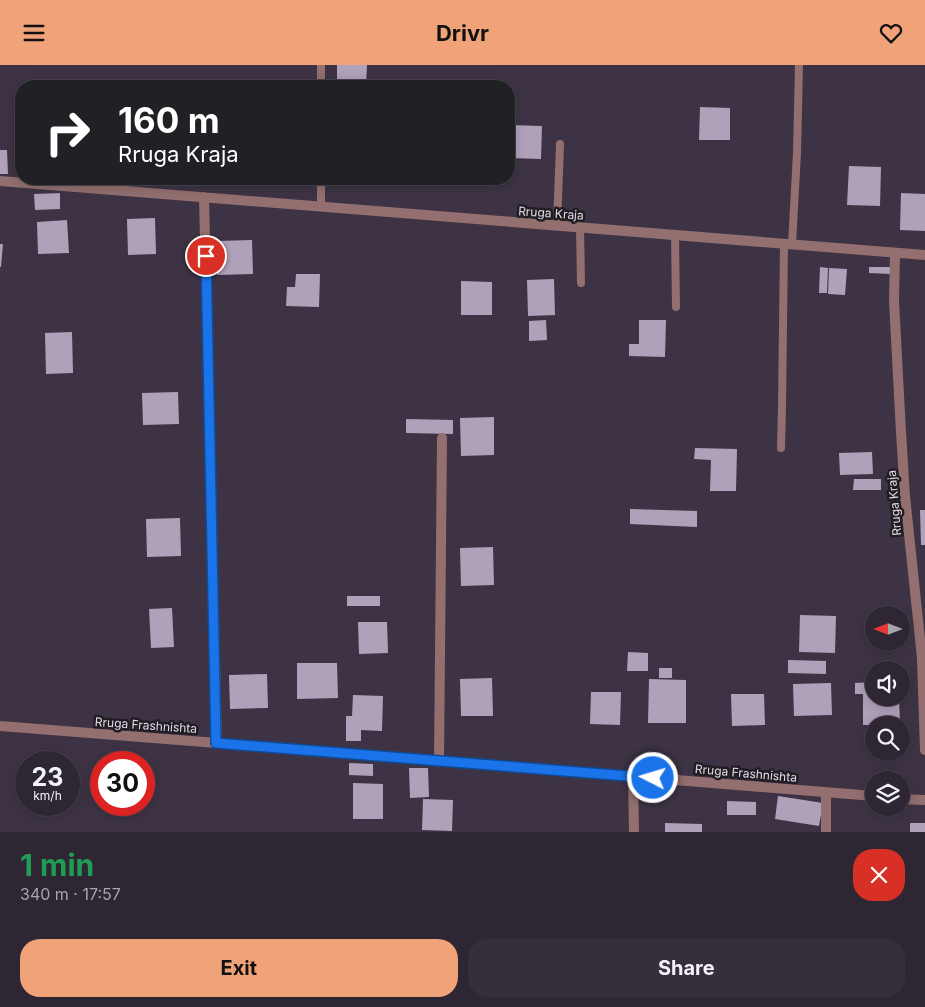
<!DOCTYPE html>
<html lang="en">
<head>
<meta charset="utf-8">
<style>
  :root { --surface:#2e2633; --page:#362e3b; --text:#f1f3f6; --muted:#a7a5ac; --line:#49434e; --accent:#f0a279 }
  body { margin:0; font-family:Inter,sans-serif; background:var(--page); color:var(--text); height:100vh; display:flex; flex-direction:column; font-size:19px; white-space:nowrap }
  * { box-sizing:border-box; margin:0 }
  p { font-size:16px; color:var(--muted) }
  .icon { flex:none; width:28px; height:28px; fill:none; stroke:currentColor; stroke-width:2; stroke-linecap:round; stroke-linejoin:round }
  .map { position:relative; height:767px; overflow:hidden }
  .details { display:flex; flex-direction:column; background:var(--surface); flex:1 }
  .details>* { flex:none }
  .banner { position:absolute; left:15px; top:15px; width:500px; height:105px; border-radius:20px; box-shadow:0 2px 12px #0003,0 0 0 1px var(--line); background:#202124; color:#fff; overflow:hidden }
  .needle { width:32px; rotate:270deg }
  .tools { position:absolute; left:865px; top:541px; display:grid; gap:10px }
  .tools a { display:grid; place-items:center; width:45px; height:45px; border-radius:50%; background:var(--surface); box-shadow:0 2px 12px #0003,0 0 0 1px var(--line); font-size:25px }
  .speed { position:absolute; left:15px; top:686px; display:flex; gap:10px; font-size:25px; font-weight:700; text-align:center }
  .speed>* { display:grid; place-content:center; width:65px; height:65px; border-radius:50%; background:var(--surface); box-shadow:0 2px 12px #0003,0 0 0 1px var(--line); line-height:1 }
  .speed small { font-size:12px; font-weight:400 }
  .speed .limit { border:8px solid #d22; background:#fff; color:#111 }
  .pin { position:absolute; display:grid; place-items:center; width:42px; height:42px; color:#fff; margin:-21px; border:2px solid #fff; border-radius:50%; box-shadow:0 1px 5px #0007 }
  .me { position:absolute; width:55px; margin:-28px; rotate:275deg; stroke-linejoin:round; filter:drop-shadow(0 0 4px #0008) }
  .turn { display:flex; align-items:center; gap:18px; height:105px; padding:0 20px; font-size:22px }
  .turn .icon { width:65px; height:65px; stroke-width:2.5 }
  .turn b { display:block; font-size:35px; line-height:42px }
  .round { display:grid; place-items:center; flex:none; width:52px; height:52px; border-radius:20px; background:var(--page) }
  .overview { display:flex; align-items:center; justify-content:space-between; height:85px; padding:0 20px }
  h1 { font-size:30px; font-weight:700; line-height:38px; color:#1e9e55 }
  .cta { display:flex; gap:10px; margin-top:auto; padding:10px 20px }
  .cta a { flex:1; height:58px; border-radius:20px; background:var(--accent); color:#111; font-size:20px; font-weight:700; line-height:58px; text-align:center }
  .cta a+a { background:var(--page); color:var(--text) }
  header { display:flex; justify-content:space-between; align-items:center; height:65px; padding:0 20px; background:var(--accent); color:#111; font-size:22px; font-weight:700 }
  .map>svg:first-child { display:block }
  .building { fill:#b0a1bb }
  .lines { fill:none; stroke-linecap:round; stroke-linejoin:round }
  .lane { stroke:#936f6f; stroke-width:8 }
  .street { stroke:#936f6f; stroke-width:10 }
  .route-casing { stroke:#114b97; stroke-width:12 }
  .route { stroke:#1a73e8; stroke-width:9 }
  .labels { text-anchor:middle; dominant-baseline:central; stroke-width:5; stroke-linejoin:round; paint-order:stroke }
  .street-label { font-size:12px; fill:#e0d9e4; stroke:#211d24 }
</style>
</head>
<body>
<header><svg class="icon" aria-label="menu" viewBox="0 0 24 24"><path d="M4 6h16M4 12h16M4 18h16"/></svg>Drivr<svg class="icon" aria-label="heart" viewBox="0 0 24 24"><path d="M12 20l-8-8c-3-5 5-10 8-4 3-6 11-1 8 4z"/></svg></header>
<div class="map">
<svg width="925" height="767" viewBox="0 0 925 767">
  <rect width="100%" height="100%" fill="#3d3344"/>
  <path class="building" d="M337 0H367L366 21H337Z
    M700 42 730 43V75H699Z
    M510 60 542 61 541 94 509 93Z
    M0 85H7L8 109H0Z
    M849 101 881 102 880 141 847 140Z
    M60 128V144L35 145 34 129Z
    M901 128 925 129V166L900 165Z
    M155 153 156 189 128 190 127 154Z
    M67 155 69 188 38 189 37 157Z
    M252 175 253 209 217 210 216 176Z
    M0 179H3L1 202H0Z
    M820 202 828 203 827 228H819Z
    M869 202H891V209L869 208Z
    M829 203 847 204 845 230 828 229Z
    M296 209H320L319 242 286 241 287 222H295Z
    M554 214 555 250 528 251 527 215Z
    M461 216 492 217V250H461Z
    M546 255 547 275 529 276V256Z
    M639 255H666L665 292 629 291V279H639Z
    M72 267 73 308 46 309 45 268Z
    M178 327 179 359 143 360 142 328Z
    M494 352V390L461 391 460 353Z
    M406 354 453 355V369L406 368Z
    M695 383 737 384 736 426H710L711 395 694 394Z
    M872 387 873 409 840 410 839 388Z
    M854 414H881V425H853Z
    M630 444 697 446V462L630 459Z
    M920 445H925V480H921Z
    M180 453 181 491 147 492 146 454Z
    M493 482 494 520 461 521 460 483Z
    M347 531H380V541H347Z
    M172 543 174 582 151 583 149 544Z
    M800 550 836 551 835 588 799 587Z
    M358 557H387L388 588 359 589Z
    M628 587 648 588V606H627Z
    M788 595 826 596V609L788 608Z
    M297 598H337L338 633 297 634Z
    M659 603H672V613H659Z
    M267 609 268 643 230 644 229 610Z
    M492 613 493 651H461L460 614Z
    M649 614 686 615V658H648Z
    M874 617V632H899L900 660H863V629H855V618Z
    M831 618 832 650 794 651 793 619Z
    M591 627H621L620 660 590 659Z
    M731 629H764L765 660 732 661Z
    M353 630 383 631 382 666 361 665V676H346V651H352Z
    M349 698 373 699V711L349 710Z
    M409 703H428L429 732 410 733Z
    M353 718 383 719V754H353Z
    M778 731 823 738 819 761 775 754Z
    M423 734 453 735 452 766 422 765Z
    M727 736 756 737V750H727Z
    M665 758 702 759V767H665Z
    M910 758H925V767H910Z"/>
  <g class="lines">
    <path class="lane" d="M321 21V0
      M321 142V114
      M557 161 560 79
      M580 162 581 218
      M675 170 676 242
      M792 179 797 88 799 0
      M781 383 782 342 784 179"/>
    <path class="street" d="M0 116 925 190
      M204 132 217 678
      M895 188 894 236 901 367 905 431 922 593 925 685
      M0 661 217 678 874 731
      M439 696 442 373
      M633 712 634 767
      M826 728V767
      M901 734 925 735"/>
  </g>
  <g class="lines">
    <defs>
      <path id="route" d="M206 191 216 678 653 713"/>
    </defs>
    <use href="#route" class="route-casing"/>
    <use href="#route" class="route"/>
  </g>
  <g class="labels">
    <g class="street-label">
      <text transform="translate(551 148) rotate(4)">Rruga Kraja</text>
      <text transform="translate(894 438) rotate(-95)">Rruga Kraja</text>
      <text transform="translate(146 660) rotate(4)">Rruga Frashnishta</text>
      <text transform="translate(746 708) rotate(5)">Rruga Frashnishta</text>
    </g>
  </g>
</svg>
<div class="tools">
<a><svg class="needle" viewBox="-14 -14 28 28"><path d="M0-13l5 13h-10z" fill="#e53935"/><path d="M0 13l5-13h-10z" fill="#a7a5ac"/></svg></a>
<a><svg class="icon" aria-label="sound" viewBox="0 0 24 24"><path d="M4 9h4l5-4v14l-5-4H4zM17 9q2 3 0 6"/></svg></a>
<a><svg class="icon" aria-label="search" viewBox="0 0 24 24"><circle cx="10" cy="10" r="6"/><path d="M15 15l6 6"/></svg></a>
<a><svg class="icon" aria-label="layers" viewBox="0 0 24 24"><path d="M12 4l9 5-9 5-9-5zM3 14l9 5 9-5"/></svg></a>
</div>
<div class="speed"><div>23<small>km/h</small></div><div class="limit">30</div></div>
<div class="pin" style="left:206px;top:191px;background:#d93025"><svg class="icon" aria-label="arrive" viewBox="0 0 24 24"><path d="M6 21V4h12l-3 4 3 4H6"/></svg></div>
<svg class="me" style="left:653px;top:713px" viewBox="-20 -20 40 40"><circle r="17" fill="#1a73e8" stroke="#fff" stroke-width="3"/><path d="M0-11L8 9 0 5-8 9z" fill="#fff"/></svg>
<div class="banner">
<div class="turn"><svg class="icon" aria-label="right" viewBox="0 0 24 24"><path d="M7 20v-9h11M14 6l5 5-5 5"/></svg><div><b>160 m</b>Rruga Kraja</div></div>
</div>
</div>
<section class="details">
<div class="overview"><div><h1>1 min</h1><p>340 m · 17:57</p></div><a class="round" style="background:#d93025;color:#fff"><svg class="icon" aria-label="close" viewBox="0 0 24 24"><path d="M6 6l12 12M18 6L6 18"/></svg></a></div>
<div class="cta"><a>Exit</a><a>Share</a></div>
</section>
</body>
</html>
